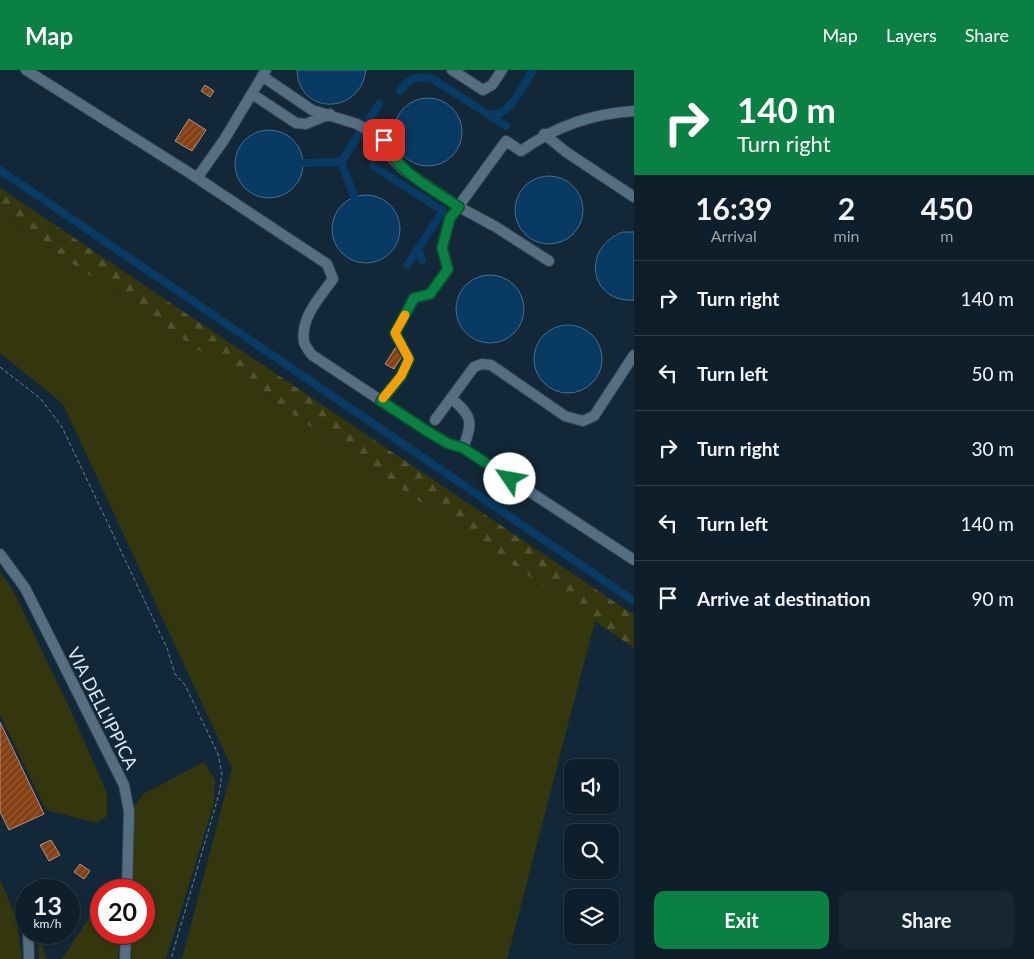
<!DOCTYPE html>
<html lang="en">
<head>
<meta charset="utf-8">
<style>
  :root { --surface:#0e1e2a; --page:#172732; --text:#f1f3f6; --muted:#9ba2a8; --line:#2e3c47; --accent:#0b8043 }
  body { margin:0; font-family:Lato,sans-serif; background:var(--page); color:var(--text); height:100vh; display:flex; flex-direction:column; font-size:19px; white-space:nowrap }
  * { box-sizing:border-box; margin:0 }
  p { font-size:16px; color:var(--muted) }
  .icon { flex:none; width:28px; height:28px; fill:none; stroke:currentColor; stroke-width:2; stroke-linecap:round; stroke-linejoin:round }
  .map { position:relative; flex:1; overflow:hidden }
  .panel { display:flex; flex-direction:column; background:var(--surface); width:400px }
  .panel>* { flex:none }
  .hud { background:#0b8043; color:#fff; overflow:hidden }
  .tools { position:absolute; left:564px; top:689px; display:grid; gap:10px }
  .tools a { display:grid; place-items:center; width:55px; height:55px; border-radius:10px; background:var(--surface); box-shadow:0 1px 4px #0004,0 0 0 1px var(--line); font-size:25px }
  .speed { position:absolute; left:15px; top:809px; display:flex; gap:10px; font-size:25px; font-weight:700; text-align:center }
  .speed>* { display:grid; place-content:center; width:65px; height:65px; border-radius:50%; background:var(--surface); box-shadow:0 1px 4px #0004,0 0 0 1px var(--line); line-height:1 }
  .speed small { font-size:12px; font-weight:400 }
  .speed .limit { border:8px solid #d22; background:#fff; color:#111 }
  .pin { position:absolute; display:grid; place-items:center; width:42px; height:42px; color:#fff; margin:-21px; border-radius:10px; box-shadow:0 2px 8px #0006 }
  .me { position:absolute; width:55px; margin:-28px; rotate:303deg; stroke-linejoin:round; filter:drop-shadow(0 0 4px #0008) }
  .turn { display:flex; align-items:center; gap:18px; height:105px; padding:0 20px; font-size:22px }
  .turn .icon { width:65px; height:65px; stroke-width:2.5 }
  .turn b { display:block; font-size:35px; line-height:42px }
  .eta { display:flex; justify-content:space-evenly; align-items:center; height:85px; text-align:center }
  .eta b { font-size:30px; font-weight:700; line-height:35px }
  .button { display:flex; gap:10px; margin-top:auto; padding:10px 20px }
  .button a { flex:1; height:58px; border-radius:10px; background:var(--accent); color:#fff; font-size:20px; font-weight:700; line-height:58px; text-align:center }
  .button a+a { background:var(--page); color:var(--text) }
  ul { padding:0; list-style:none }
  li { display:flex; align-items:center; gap:15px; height:75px; padding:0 20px; border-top:1px solid var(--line) }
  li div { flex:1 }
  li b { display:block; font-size:19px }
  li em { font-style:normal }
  header { display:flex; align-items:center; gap:30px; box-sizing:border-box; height:70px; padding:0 25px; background:var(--accent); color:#fff }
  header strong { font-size:24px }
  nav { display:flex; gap:28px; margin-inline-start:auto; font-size:18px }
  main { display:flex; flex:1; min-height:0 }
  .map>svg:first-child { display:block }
  .green { fill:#34360d }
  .forest { fill:url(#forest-firs) }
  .water { fill:#083a63; stroke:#476e8e }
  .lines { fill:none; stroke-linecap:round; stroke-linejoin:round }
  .canal { stroke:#083a63; stroke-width:8 }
  .building { fill:url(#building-hatch); stroke:#b09385 }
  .minor-casing { stroke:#344552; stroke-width:12 }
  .path { stroke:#6e808e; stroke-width:1; stroke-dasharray:4 2.5; stroke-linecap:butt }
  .minor { stroke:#566e81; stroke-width:10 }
  .route-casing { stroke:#07532c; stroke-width:12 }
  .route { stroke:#0b8043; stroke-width:9 }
  .slow { stroke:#f59e0b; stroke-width:9 }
  .labels { text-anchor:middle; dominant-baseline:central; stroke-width:5; stroke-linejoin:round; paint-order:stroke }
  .street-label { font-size:18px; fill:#dae8f3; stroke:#122838 }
</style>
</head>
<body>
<header>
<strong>Map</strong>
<nav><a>Map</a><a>Layers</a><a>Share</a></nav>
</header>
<main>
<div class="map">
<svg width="634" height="889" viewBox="0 0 634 889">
  <defs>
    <pattern id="forest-firs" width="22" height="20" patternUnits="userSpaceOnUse" patternTransform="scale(1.25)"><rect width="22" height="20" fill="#34360d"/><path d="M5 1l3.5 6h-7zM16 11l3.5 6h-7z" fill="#515331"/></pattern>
    <pattern id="building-hatch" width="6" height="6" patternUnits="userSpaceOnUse" patternTransform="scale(1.25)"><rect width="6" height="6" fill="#843f13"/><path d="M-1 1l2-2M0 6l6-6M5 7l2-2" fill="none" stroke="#955b36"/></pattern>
  </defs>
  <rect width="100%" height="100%" fill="#122838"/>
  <path class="green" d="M0 144 595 551 507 889H182L232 698 63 334 0 283Z
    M0 502 12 518 70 639 107 723V746L97 753 46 740 0 645Z
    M204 692 215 710 214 733 166 889H131L132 863 144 862V820H132L134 737 143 724Z
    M0 809 16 847 22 889H0Z
    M101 830V862L119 863 118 889H62Z
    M38 863H39L46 889H39Z"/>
  <path class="forest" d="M0 118 634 545V578L0 144Z"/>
  <path class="water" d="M297 0H366C360 46 298 45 297 0Z
    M394 62a34 34 0 1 1 68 0a34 34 0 1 1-68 0Z
    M235 94a34 34 0 1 1 68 0a34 34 0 1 1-68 0Z
    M515 140a34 34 0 1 1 68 0a34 34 0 1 1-68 0Z
    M332 159a34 34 0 1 1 68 0a34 34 0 1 1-68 0Z
    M623 162H634V230C589 233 581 177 623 162Z
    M456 239a34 34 0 1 1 68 0a34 34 0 1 1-68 0Z
    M534 289a34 34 0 1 1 68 0a34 34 0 1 1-68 0Z"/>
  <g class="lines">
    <path class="canal" d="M400 21C409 8 417 5 433 9L506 56
      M490 45C511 46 522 16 533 0
      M304 93 341 92
      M373 96 443 141 407 195
      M0 100 634 531
      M354 126 341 92 379 34
      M418 179 422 190"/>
  </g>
  <path class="building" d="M205 15 214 21 210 27 201 21Z
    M189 49 206 60 192 81 175 71Z
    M396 277 404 283 394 299 385 294Z
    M0 652 44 744 9 760 0 742Z
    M51 770 60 785 49 791 40 775Z
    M80 794 90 801 84 809 74 802Z"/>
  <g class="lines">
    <defs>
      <path id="minor" d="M26 0 188 102 327 194 333 209C320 227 300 248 304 272 305 276 309 281 312 285L427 361 447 373 463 378 634 490
        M452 0 483 20 492 15 502 0
        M262 6 312 40 357 54 384 70 390 86 404 100 459 137 496 157 549 191
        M252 24 296 53 306 54 330 44
        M544 64 566 82 634 127
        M197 108 224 70 266 0
        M451 328C473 347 473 352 463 378
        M381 331 401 306 409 289 395 263 414 228 430 224 448 199 442 178 450 148 506 71 521 81C556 56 591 44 634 41
        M435 350 474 297 482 294 491 295 565 346 583 351 594 346 634 285
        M0 484 25 518 124 715 129 741 127 820
        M24 831 26 848
        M28 862 29 889
        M125 889 126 862"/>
    </defs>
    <use href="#minor" class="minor-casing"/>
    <path class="path" d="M0 297 41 329 62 357 167 578 175 604 185 615 218 684 222 704 219 724 171 889"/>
    <use href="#minor" class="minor"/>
  </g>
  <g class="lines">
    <defs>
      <path id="route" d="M384 70C397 102 431 118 459 137L450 148 442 178 448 199 430 224 414 228 395 263 409 289 401 306 381 331 427 361 447 373 463 378 510 409"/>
    </defs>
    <use href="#route" class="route-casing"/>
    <use href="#route" class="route"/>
    <path class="slow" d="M383 328 401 306 409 289 395 263 405 245"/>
  </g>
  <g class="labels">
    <g class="street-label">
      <text transform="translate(103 638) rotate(63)">VIA DELL'IPPICA</text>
    </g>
  </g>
</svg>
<div class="tools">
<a><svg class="icon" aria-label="sound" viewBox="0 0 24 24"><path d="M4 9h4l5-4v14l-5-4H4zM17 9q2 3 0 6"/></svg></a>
<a><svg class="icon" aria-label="search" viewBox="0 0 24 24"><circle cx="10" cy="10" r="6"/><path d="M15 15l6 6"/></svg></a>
<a><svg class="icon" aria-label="layers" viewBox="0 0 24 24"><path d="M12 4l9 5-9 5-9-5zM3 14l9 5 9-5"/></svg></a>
</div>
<div class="speed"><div>13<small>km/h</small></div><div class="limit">20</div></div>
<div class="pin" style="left:384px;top:70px;background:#d93025"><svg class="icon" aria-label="arrive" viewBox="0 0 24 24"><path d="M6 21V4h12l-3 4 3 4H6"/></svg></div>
<svg class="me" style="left:510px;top:409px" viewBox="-20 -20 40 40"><circle r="19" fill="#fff"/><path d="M0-13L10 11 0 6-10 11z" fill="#0b8043"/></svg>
</div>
<section class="panel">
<div class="hud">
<div class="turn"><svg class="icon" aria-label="right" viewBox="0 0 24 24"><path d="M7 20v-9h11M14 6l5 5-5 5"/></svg><div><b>140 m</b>Turn right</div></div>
</div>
<div class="eta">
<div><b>16:39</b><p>Arrival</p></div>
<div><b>2</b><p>min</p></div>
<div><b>450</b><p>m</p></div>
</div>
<ul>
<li><svg class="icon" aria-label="right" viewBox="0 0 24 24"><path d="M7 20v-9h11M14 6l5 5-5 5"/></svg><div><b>Turn right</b></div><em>140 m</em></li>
<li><svg class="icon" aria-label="left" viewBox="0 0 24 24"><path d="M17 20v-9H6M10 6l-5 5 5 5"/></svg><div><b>Turn left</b></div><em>50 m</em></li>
<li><svg class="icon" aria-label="right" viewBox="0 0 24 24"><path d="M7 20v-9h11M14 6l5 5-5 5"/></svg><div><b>Turn right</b></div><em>30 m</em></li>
<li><svg class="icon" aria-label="left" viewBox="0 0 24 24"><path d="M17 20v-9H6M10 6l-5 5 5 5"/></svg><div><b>Turn left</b></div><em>140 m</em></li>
<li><svg class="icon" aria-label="arrive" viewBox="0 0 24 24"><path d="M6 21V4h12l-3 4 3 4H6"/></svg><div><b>Arrive at destination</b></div><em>90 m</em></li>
</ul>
<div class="button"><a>Exit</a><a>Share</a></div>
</section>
</main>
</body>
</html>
